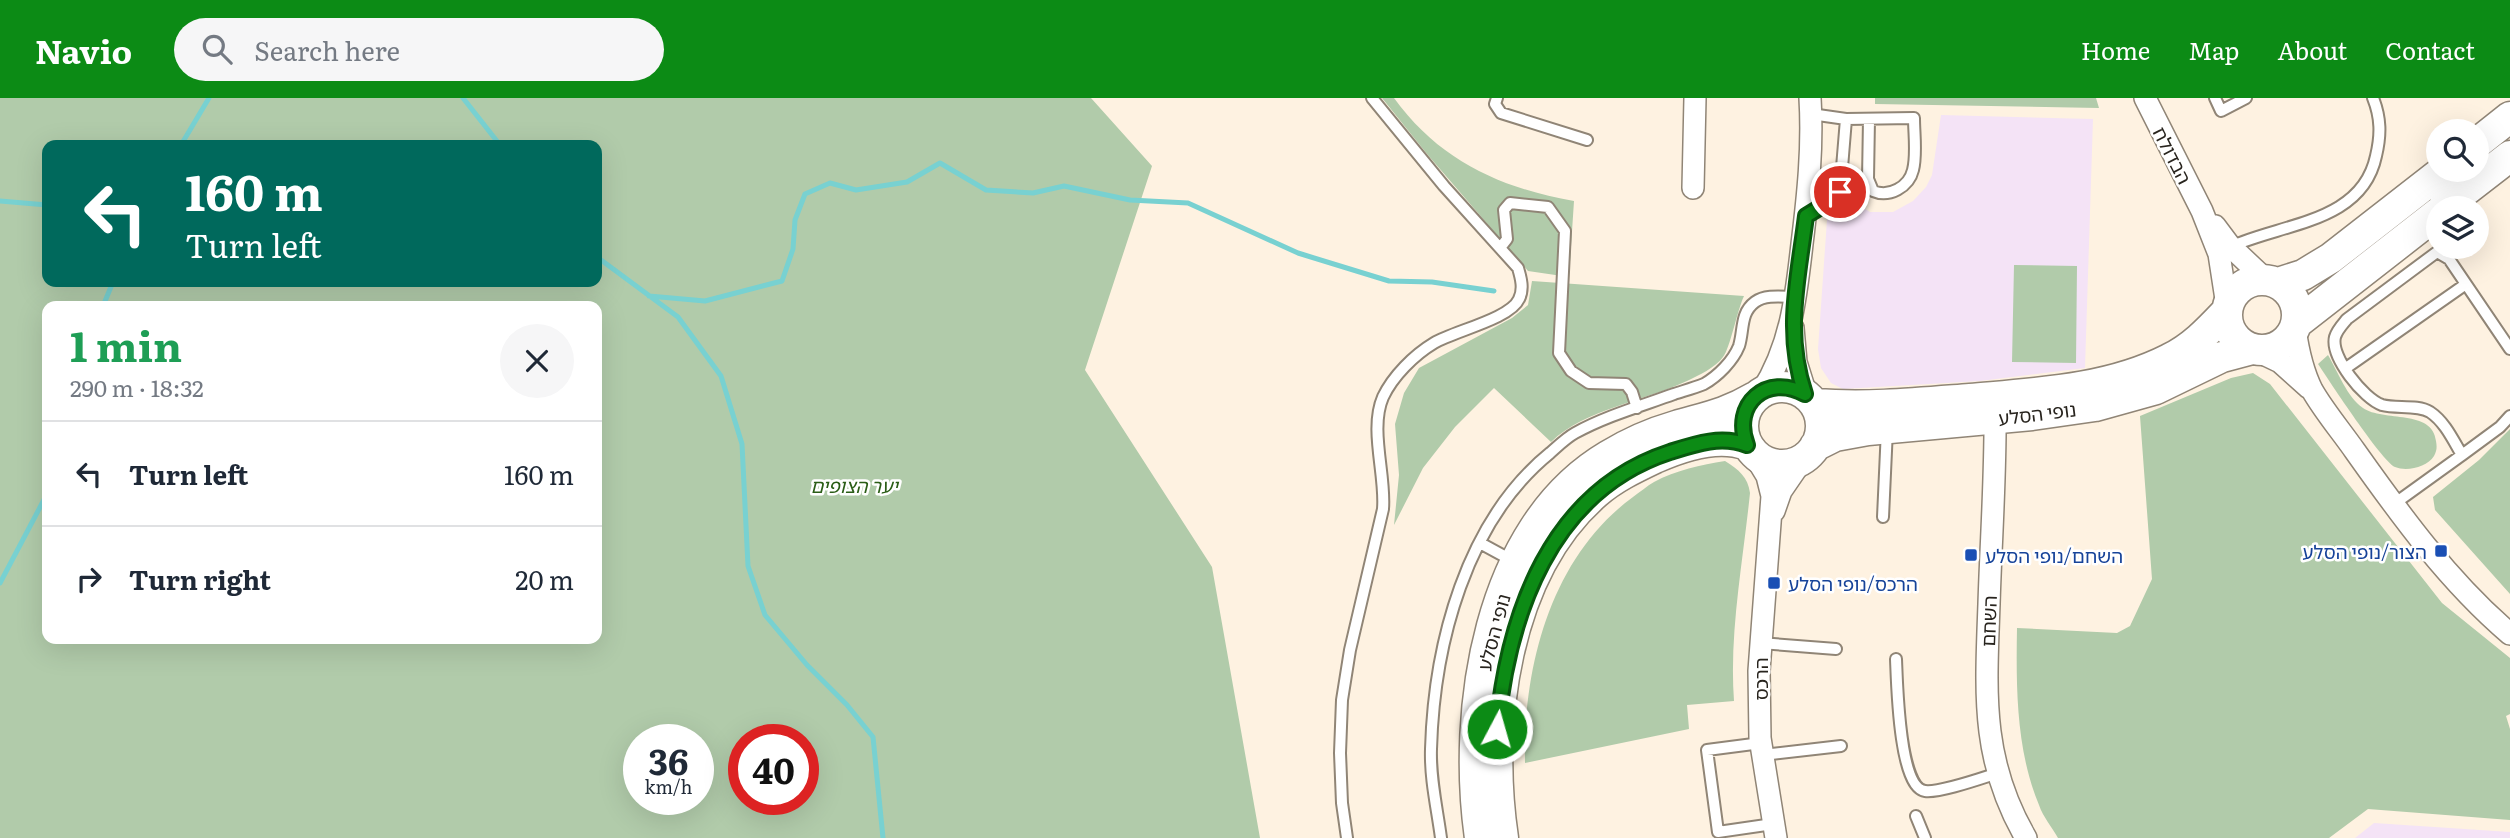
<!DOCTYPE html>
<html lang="en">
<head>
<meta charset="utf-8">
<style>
  :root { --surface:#fff; --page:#f6f6f7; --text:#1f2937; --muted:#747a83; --line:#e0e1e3; --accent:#0c8b15 }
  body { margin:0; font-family:Literata,"Noto Sans Hebrew",serif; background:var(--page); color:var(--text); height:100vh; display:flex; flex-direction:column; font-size:26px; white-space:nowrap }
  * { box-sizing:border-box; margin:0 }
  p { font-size:23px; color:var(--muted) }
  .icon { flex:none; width:38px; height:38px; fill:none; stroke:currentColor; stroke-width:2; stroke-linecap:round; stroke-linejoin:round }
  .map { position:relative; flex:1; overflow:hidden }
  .details { position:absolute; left:42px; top:203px; width:560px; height:343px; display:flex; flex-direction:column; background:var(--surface); border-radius:14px; box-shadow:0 7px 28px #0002 }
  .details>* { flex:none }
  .banner { position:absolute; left:42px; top:42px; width:560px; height:147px; border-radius:14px; box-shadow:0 7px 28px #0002; background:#00695c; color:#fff; overflow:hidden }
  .buttons { position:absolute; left:2426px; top:21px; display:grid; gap:14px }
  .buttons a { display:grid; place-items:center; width:63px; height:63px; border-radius:50%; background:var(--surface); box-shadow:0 7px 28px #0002; font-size:35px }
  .speed { position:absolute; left:623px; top:626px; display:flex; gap:14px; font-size:35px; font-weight:700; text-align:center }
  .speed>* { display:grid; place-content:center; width:91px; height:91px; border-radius:50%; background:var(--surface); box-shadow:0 7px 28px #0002; line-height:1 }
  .speed small { font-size:18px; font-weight:400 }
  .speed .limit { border:10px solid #d22; background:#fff; color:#111 }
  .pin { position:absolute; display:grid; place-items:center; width:60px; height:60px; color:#fff; margin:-30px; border:4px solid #fff; border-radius:50%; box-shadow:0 2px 7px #0007 }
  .me { position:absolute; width:77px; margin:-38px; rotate:6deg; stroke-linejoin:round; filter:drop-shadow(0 0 5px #0008) }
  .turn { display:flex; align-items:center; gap:24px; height:147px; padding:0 28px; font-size:32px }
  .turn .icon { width:91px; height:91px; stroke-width:2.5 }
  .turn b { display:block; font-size:49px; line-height:60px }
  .round { display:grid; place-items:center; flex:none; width:74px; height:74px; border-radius:37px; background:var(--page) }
  .summary { display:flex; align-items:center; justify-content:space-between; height:119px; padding:0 28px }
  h1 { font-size:42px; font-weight:700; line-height:52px; color:#1e9e55 }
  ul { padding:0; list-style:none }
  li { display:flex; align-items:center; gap:21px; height:105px; padding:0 28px; border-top:2px solid var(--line) }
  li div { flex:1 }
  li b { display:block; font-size:26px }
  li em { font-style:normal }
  header { display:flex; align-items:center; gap:42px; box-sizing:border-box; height:98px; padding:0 35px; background:var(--accent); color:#fff }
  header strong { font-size:33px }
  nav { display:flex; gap:38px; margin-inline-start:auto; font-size:24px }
  .search { width:490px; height:63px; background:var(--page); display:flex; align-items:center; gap:18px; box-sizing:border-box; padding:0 24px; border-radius:38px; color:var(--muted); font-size:26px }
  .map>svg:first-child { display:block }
  .education { fill:#f4e3f6 }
  .green { fill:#b1cbaa; fill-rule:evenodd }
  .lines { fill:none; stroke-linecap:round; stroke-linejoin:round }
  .stream { stroke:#78d1d1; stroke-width:5 }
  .lane-casing { stroke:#908576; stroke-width:14 }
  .street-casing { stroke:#908576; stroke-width:24 }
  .secondary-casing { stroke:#908576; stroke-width:33 }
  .lane { stroke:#fff; stroke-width:10 }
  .street { stroke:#fff; stroke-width:21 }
  .secondary { stroke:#fff; stroke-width:30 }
  .route-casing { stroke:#085a0e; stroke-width:18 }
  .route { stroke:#0c8b15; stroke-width:12 }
  .transit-dot { fill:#1a4fb4; stroke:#fff; stroke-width:2.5 }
  .labels { text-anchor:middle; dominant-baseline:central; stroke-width:5; stroke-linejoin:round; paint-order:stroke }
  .street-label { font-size:19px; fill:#28241e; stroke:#fff }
  .park-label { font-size:19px; font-style:italic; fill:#2a5d16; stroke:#fff }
  .transit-label { font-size:19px; fill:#164399; stroke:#fff; text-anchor:start }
</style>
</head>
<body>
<header>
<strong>Navio</strong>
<div class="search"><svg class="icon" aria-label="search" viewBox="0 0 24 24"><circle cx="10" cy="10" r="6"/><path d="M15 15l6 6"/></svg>Search here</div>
<nav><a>Home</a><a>Map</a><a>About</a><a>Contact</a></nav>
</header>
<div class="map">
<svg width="2510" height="740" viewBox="0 0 2510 740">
  <rect width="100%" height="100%" fill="#fef2e1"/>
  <path class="education" d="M1941 17 2093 21 2085 270 1980 283 1843 291 1831 285 1821 270 1818 251 1827 122 1854 104 1870 114H1893L1913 103 1926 89 1932 77Z
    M2374 725 2510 734V740H2355Z"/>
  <path class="green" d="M0 0H1091L1152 68 1085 272 1212 469 1260 740H0ZM47 47H597V184H47ZM47 208H597V541H47ZM639 642H698V702H639ZM744 642H803V702H744Z
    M1382 0H1394C1439 62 1500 90 1574 103L1569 179 1528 173 1427 56Z
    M1875 0H2096L2099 10 1875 6Z
    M2014 167 2077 168 2076 265 2012 264Z
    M1532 183 1744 198C1737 213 1730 250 1723 259 1715 270 1699 277 1687 283 1645 303 1585 311 1551 344L1494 290 1455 329 1423 370 1394 427 1399 377 1395 326 1404 295 1419 270 1512 220 1528 207Z
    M2328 257C2338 274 2347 299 2363 310 2383 324 2433 311 2436 343 2437 349 2437 352 2434 358 2427 369 2407 374 2395 369 2381 362 2330 284 2318 266Z
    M2253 275 2270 286 2442 505 2510 560V616L2506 618 2510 631V722L2368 711 2329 740H2058C2052 729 2043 719 2039 707 2016 652 2016 589 2017 530L2117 535 2130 528 2152 481 2140 318 2231 280Z
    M2510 331V496L2435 412 2433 399 2479 362Z
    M1725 363C1739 372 1748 379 1750 395 1743 464 1729 535 1734 603L1687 607 1689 631 1525 665C1523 568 1551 459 1633 399 1640 394 1647 388 1654 384 1676 372 1701 367 1725 363Z"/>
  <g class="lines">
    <path class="stream" d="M463 0 500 47
      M181 47 209 0
      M0 103 47 107
      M597 159 678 219 721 278 742 346 748 468 765 517 807 567 847 607 873 639 883 740
      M649 198 705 203 782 183 793 151 795 122 805 96 830 85 856 92 907 84 940 65 986 92 1033 95 1064 88 1130 102 1188 105 1298 155 1389 183 1432 184 1494 193
      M103 208 113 184
      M0 485 47 396"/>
    <defs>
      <path id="lane" d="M1497 0 1495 6 1501 15 1587 42
        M2215 0 2221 13 2246 0
        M1846 21 1914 20C1914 36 1917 57 1913 72 1909 89 1889 100 1873 93L1868 81 1869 21
        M1806 118 1832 102 1840 94 1846 21 1811 16
        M2230 149C2282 125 2362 125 2376 58 2381 37 2381 20 2373 0
        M1500 150 1507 141 1504 112 1510 105 1548 109 1565 133 1559 255 1571 273 1589 285 1626 286 1632 294 1637 310
        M2510 251 2449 161 2437 154 2347 221C2342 227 2337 232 2335 239 2330 259 2364 301 2382 307 2396 311 2417 306 2430 314 2445 324 2453 342 2462 357L2500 329 2510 318
        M2346 270 2466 186
        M2394 406 2462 357
        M1883 419 1887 331
        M1480 445 1515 464
        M1760 545 1836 551
        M1896 561C1897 584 1899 690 1925 693 1940 695 1982 680 1998 675
        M1761 645 1707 652 1718 734 1773 726
        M1763 657 1841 648
        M1916 718 1925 740
        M1347 740 1342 705 1340 655 1342 602 1350 552 1383 411C1386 377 1369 331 1383 299 1393 278 1414 257 1434 245 1454 233 1510 221 1519 201 1524 191 1521 180 1518 170L1444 88 1372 0
        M1441 740C1437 710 1430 681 1431 651 1434 546 1466 423 1550 355 1558 348 1566 340 1575 335 1606 318 1641 308 1674 296 1683 293 1694 290 1704 286 1718 278 1733 263 1739 248 1744 232 1740 215 1755 204 1766 196 1783 199 1796 199"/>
      <path id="street" d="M2145 0 2202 113 2219 156 2227 208
        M1693 90 1695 0
        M2215 128 2230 148 2266 182
        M1793 230 1796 264 1806 296
        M2295 231C2298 252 2302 272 2312 292 2324 313 2341 333 2355 353 2401 418 2449 484 2510 536
        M2257 253 2280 264 2309 290
        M1761 295C1791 248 1796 200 1802 146 1808 97 1813 49 1810 0
        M1995 307C1996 374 1991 440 1989 506 1986 593 1980 661 2026 740
        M1753 355 1767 378 1772 398 1759 573 1760 640 1776 740
        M1774 413 1781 393 1803 361"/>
      <path id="secondary" d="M2476 46 2510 19
        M2443 110 2510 58
        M2227 217a35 35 0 1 1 70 0a35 35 0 1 1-70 0Z
        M2278 185 2303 177 2331 160 2444 72
        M2297 225 2438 115
        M1743 328a39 39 0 1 1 78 0a39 39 0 1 1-78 0Z
        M1815 306C1867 310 1918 305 1970 301 2036 295 2108 292 2169 261 2192 250 2208 233 2226 214
        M1815 348 1835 338 1868 332 2032 317 2095 308 2156 291 2222 259 2252 251
        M1480 740C1462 613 1487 430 1608 358 1629 345 1652 335 1676 328 1707 319 1726 316 1755 299
        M1503 740C1486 627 1504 475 1596 395 1613 380 1634 370 1655 360 1682 348 1718 336 1747 347"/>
    </defs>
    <use href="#lane" class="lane-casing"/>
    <use href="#street" class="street-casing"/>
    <use href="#secondary" class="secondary-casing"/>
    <use href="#lane" class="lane"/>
    <use href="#street" class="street"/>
    <use href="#secondary" class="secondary"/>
  </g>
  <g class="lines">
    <defs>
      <path id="route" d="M1497 631C1508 517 1550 393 1670 354 1695 346 1721 337 1747 347 1731 306 1767 275 1805 296 1784 234 1798 182 1806 118L1832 102 1840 94"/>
    </defs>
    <use href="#route" class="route-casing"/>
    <use href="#route" class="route"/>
  </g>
  <g class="transit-dot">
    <rect x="2434" y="446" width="14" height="14" rx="3.5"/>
    <rect x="1964" y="450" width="14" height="14" rx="3.5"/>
    <rect x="1767" y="478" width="14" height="14" rx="3.5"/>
  </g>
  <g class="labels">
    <g class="street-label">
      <text transform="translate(2173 57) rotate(63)">הבדולח</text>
      <text transform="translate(2037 315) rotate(-7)">נופי הסלע</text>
      <text transform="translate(1988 523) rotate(-88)">השחם</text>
      <text transform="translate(1493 534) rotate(-75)">נופי הסלע</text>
      <text transform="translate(1760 581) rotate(-90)">הרכס</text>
    </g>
    <g class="park-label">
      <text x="854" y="387">יער הצופים</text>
    </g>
    <g class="transit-label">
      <text x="2427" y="453" text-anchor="end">הצור/נופי הסלע</text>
      <text x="1985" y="457">השחם/נופי הסלע</text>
      <text x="1788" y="485">הרכס/נופי הסלע</text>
    </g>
  </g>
</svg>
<div class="buttons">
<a><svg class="icon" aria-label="search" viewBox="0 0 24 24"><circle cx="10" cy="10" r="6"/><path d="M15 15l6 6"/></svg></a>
<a><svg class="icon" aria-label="layers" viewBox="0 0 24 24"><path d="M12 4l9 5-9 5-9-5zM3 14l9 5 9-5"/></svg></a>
</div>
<div class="speed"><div>36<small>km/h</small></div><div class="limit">40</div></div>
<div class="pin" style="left:1840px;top:94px;background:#d93025"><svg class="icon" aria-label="arrive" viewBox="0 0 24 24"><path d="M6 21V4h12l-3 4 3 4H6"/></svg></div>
<svg class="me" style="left:1497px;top:631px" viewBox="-20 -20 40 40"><circle r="17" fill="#0c8b15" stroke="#fff" stroke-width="3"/><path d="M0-11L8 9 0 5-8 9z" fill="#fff"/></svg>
<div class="banner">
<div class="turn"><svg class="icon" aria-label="left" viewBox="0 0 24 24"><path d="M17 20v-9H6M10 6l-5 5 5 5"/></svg><div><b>160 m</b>Turn left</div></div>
</div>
<section class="details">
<div class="summary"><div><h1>1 min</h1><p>290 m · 18:32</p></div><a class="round"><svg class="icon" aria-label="close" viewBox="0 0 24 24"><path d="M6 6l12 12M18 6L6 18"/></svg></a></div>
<ul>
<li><svg class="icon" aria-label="left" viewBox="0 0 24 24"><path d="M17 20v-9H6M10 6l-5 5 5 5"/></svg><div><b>Turn left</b></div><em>160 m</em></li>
<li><svg class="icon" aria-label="right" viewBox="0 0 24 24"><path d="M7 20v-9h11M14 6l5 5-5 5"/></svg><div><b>Turn right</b></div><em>20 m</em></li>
</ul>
</section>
</div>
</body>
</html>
